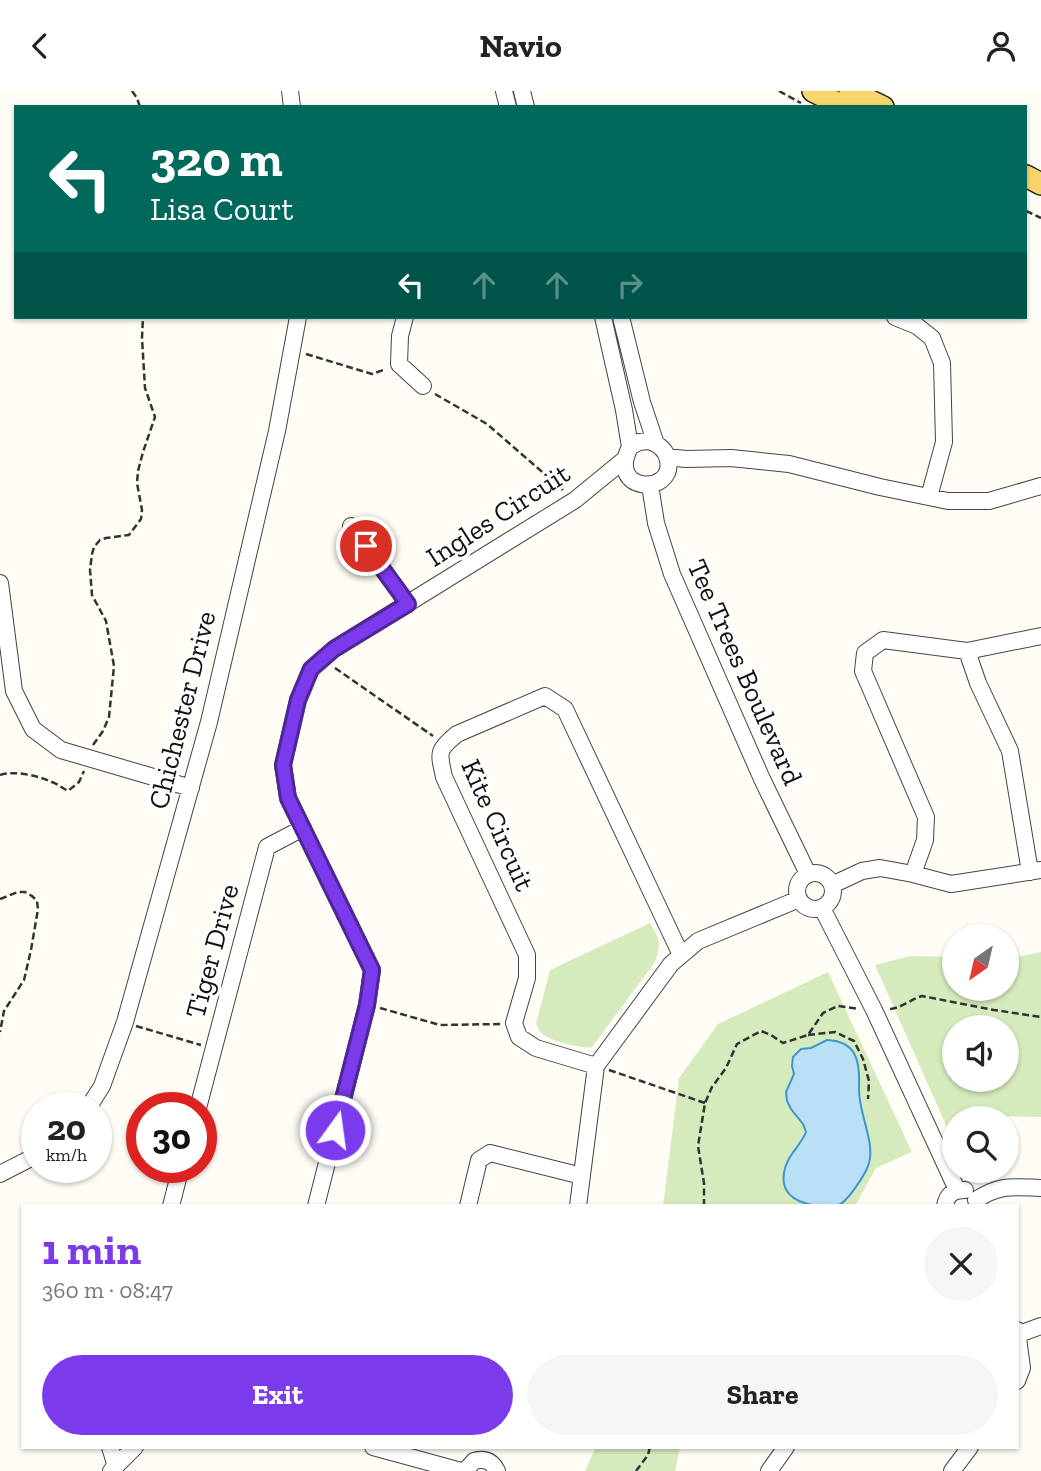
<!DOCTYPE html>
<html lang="en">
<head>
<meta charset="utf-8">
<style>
  :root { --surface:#fff; --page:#f6f6f6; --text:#222; --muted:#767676; --accent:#7c3aed }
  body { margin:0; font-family:"Zilla Slab",serif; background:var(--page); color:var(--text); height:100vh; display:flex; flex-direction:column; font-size:26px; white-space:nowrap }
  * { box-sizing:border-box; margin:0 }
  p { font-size:23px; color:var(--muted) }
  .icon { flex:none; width:38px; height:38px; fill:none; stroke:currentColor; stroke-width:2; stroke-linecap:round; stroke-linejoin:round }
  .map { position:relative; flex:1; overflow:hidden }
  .panel { position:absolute; left:21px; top:1113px; width:998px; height:245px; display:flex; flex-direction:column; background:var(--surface); border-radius:0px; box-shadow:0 2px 5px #0004 }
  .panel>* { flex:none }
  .guide { position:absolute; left:14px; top:14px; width:1013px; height:214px; border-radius:0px; box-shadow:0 2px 5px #0004; background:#00695c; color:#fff; overflow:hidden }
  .needle { width:46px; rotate:214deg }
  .controls { position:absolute; left:942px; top:833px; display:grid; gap:14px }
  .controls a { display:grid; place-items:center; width:77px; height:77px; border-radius:50%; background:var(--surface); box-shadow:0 2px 5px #0004; font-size:35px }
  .speed { position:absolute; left:21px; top:1001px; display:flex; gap:14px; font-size:35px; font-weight:700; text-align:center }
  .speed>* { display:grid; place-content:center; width:91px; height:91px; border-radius:50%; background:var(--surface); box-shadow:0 2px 5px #0004; line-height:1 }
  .speed small { font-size:18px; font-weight:400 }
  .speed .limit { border:10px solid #d22; background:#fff; color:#111 }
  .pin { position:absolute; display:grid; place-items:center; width:60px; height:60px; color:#fff; margin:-30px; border:4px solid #fff; border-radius:50%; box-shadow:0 2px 7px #0007 }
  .me { position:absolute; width:77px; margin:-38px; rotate:14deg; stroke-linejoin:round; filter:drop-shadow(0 0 5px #0008) }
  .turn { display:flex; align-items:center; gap:24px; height:147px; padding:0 21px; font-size:32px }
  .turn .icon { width:91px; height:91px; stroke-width:2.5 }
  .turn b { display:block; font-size:49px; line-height:60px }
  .lanes { display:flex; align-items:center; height:66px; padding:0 21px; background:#0003; justify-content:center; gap:35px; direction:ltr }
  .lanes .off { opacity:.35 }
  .round { display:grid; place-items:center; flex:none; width:74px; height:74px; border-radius:37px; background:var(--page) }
  .overview { display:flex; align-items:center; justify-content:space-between; height:119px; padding:0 21px }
  h1 { font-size:42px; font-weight:700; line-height:52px; color:var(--accent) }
  .primary-button { display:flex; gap:14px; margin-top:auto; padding:14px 21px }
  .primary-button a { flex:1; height:80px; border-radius:42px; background:var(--accent); color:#fff; font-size:28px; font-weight:700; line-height:80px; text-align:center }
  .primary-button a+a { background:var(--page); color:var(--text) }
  header { display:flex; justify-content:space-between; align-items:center; height:91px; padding:0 21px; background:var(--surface); font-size:32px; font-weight:700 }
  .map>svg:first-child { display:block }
  .green { fill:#d5ebbd; fill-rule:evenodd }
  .water { fill:#b9e0f7; stroke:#3f96cf; stroke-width:2 }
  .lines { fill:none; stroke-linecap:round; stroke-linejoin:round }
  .minor-casing { stroke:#444; stroke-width:18 }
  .major-casing { stroke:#222; stroke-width:24 }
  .path { stroke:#333; stroke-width:2.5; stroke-dasharray:7 3.5; stroke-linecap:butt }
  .minor { stroke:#fff; stroke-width:16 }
  .major { stroke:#f9d66b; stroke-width:21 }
  .route-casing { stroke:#51269a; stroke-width:18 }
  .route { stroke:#7c3aed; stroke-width:12 }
  .labels { text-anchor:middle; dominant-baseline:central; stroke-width:7; stroke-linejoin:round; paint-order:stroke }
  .street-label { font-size:28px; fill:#111; stroke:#fff }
</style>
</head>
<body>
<header><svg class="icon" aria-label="back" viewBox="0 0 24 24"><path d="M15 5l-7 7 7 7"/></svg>Navio<svg class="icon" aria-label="person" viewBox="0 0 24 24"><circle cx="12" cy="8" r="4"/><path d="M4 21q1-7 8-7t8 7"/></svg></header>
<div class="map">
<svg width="1041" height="1380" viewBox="0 0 1041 1380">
  <rect width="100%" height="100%" fill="#fffdf5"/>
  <path class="green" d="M650 832C660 848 661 852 655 871L592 956C582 958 556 951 547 946 541 943 538 938 536 933L550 879Z
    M1041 861V1026L990 1025 985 1027H954V1042L950 1043 875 874 911 865 954 866V898H1006V868ZM954 936H1006V989H954Z
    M828 881 912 1061 876 1077 855 1115H663L679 987 718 933Z
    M596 1356H680L675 1380H585Z"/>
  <path class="water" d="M827 949C859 950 860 974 859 999 859 1023 875 1051 869 1072 867 1081 847 1112 838 1114 834 1116 827 1115 822 1115 802 1114 780 1106 784 1082 786 1065 800 1056 806 1041L803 1033 791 1018 787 1010 786 1001 794 983 792 975 793 966 801 958 811 957Z"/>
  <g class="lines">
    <defs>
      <path id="minor" d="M290 0 292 16
        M504 0 508 16
        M522 0 526 16
        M405 226 400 245 399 273 423 295
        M603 226 624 319 630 356
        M621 226 642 311 656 353
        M895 226 917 235 932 247 942 272 944 351 929 406
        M649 350C658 353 666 358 668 369 675 405 606 402 630 356L639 351Z
        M667 366 686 368 731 367 789 373 880 396 948 410H989L1041 395
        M650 394 656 432 672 483 762 688 808 783
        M351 435 408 513
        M0 492 14 600 33 638 61 659 191 697
        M967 560 978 592 1010 660 1030 781
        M797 800a18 18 0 1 1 36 0a18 18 0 1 1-36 0Z
        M913 783 925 749 926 726 863 580 865 562 883 549 967 560 1041 545
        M832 794 862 780 880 777 913 783 951 793 1041 779
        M822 817 874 919 957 1099
        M596 975 536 957 519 946 514 932 527 887V864L444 686C439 662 436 660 457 643L545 605 565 618 681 864
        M88 1017 102 995 125 931 209 631 277 340 298 226
        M198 1017 267 756 303 737
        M0 1083 37 1064
        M976 1109C1000 1093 1013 1096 1041 1097
        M171 1115 181 1076
        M316 1115 367 914 372 879 288 707 283 674 298 609 311 578 334 558 575 409 625 368
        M468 1115 479 1069 490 1062 582 1085
        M578 1115 596 975 671 873 698 850 799 808
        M945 1115C947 1103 953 1099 965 1099
        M1017 1239 1022 1277 1017 1290
        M1019 1243 1041 1235
        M110 1356 115 1372 113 1378
        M373 1356 461 1380
        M111 1380 135 1356
        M465 1380 474 1370C485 1367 492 1370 497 1380
        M769 1380 786 1356
        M952 1380 970 1356"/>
      <path id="major" d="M813 0 845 16
        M850 0 883 16
        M1026 85 1041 93"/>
    </defs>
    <use href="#minor" class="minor-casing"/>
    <use href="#major" class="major-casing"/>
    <path class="path" d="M132 0 137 7 140 16
      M779 0 801 12
      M1026 120 1041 127
      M306 263 372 283 386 278
      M435 303 487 333 563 399
      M335 577 433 645
      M93 654 103 640 109 626 114 575 106 530 92 504 90 479 92 463 94 456 100 449 106 447 129 444 141 428 142 419 137 392 138 380 143 361 155 326 145 297 142 247 143 226
      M0 684C14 679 39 685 52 691 58 693 62 697 68 700L79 691 84 680
      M0 808 18 801H25L32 805 37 810 38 818 31 859 24 889 4 920 0 941
      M380 917 440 934 501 933
      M890 918C902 917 911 908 922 905L994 919 1041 926
      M136 935 201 954
      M808 944 835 941 854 950 863 968 869 990 868 1008
      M609 979 705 1012
      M704 1115V1092L698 1055 705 1012 712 996 726 977 737 953 761 940 771 944 783 952 808 944 823 922 838 915 859 918
      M636 1380 648 1364 650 1356"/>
    <use href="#minor" class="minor"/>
    <use href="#major" class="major"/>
  </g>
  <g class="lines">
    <defs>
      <path id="route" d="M335 1039 367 914 372 879 288 707 283 674 298 609 311 578 334 558 408 513 366 455"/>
    </defs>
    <use href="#route" class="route-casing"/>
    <use href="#route" class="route"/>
  </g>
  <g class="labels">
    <g class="street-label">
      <text transform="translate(498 424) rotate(-33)">Ingles Circuit</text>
      <text transform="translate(745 581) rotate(66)">Tee Trees Boulevard</text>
      <text transform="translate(182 619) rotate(-76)">Chichester Drive</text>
      <text transform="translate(498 734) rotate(66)">Kite Circuit</text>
      <text transform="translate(212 860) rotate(-75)">Tiger Drive</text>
    </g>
  </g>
</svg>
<div class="controls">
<a><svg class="needle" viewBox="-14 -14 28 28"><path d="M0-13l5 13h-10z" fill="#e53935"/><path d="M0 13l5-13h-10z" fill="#767676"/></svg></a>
<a><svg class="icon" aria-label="sound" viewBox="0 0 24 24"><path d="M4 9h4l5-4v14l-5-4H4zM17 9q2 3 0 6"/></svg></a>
<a><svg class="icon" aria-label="search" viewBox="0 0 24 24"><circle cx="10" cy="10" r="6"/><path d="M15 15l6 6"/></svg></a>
</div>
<div class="speed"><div>20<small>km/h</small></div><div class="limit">30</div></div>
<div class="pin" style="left:366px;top:455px;background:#d93025"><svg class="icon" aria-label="arrive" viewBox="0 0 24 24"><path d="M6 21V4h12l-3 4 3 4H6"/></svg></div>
<svg class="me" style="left:335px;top:1039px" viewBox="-20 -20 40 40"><circle r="17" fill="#7c3aed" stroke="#fff" stroke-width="3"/><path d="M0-11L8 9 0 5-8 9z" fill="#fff"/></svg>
<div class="guide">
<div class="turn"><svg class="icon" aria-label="left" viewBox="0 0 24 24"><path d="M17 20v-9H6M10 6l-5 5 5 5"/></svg><div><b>320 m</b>Lisa Court</div></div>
<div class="lanes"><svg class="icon" aria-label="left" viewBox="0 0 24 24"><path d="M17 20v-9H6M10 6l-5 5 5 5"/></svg><svg class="icon off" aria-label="ahead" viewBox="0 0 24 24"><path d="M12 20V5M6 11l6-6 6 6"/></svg><svg class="icon off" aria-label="ahead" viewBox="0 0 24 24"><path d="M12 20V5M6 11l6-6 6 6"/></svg><svg class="icon off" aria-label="right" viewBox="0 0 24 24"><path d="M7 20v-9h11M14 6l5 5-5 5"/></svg></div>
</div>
<section class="panel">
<div class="overview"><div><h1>1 min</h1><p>360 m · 08:47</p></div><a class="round"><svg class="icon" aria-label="close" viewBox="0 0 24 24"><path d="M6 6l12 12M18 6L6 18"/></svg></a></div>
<div class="primary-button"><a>Exit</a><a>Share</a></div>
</section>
</div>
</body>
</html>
